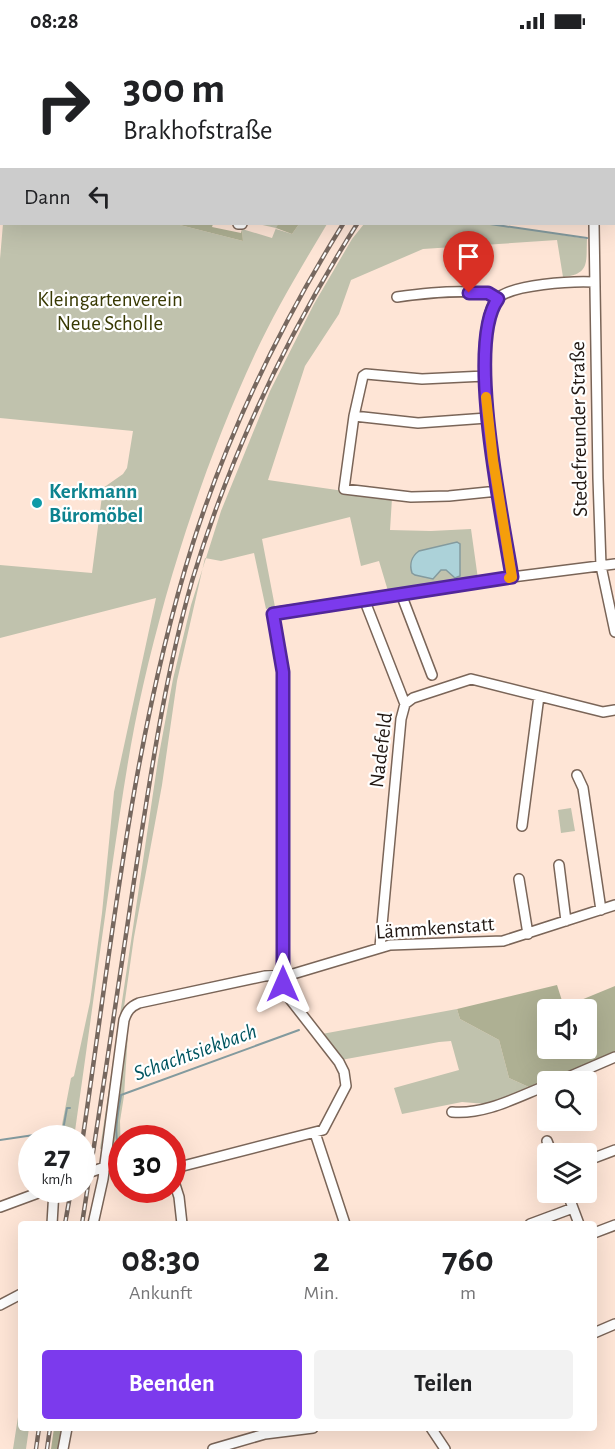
<!DOCTYPE html>
<html lang="de">
<head>
<meta charset="utf-8">
<style>
  :root { --surface:#fff; --page:#f2f2f2; --text:#202124; --muted:#757577; --accent:#7c3aed }
  body { margin:0; font-family:"Alegreya Sans",sans-serif; background:var(--page); color:var(--text); height:100vh; display:flex; flex-direction:column; font-size:22px; white-space:nowrap }
  * { box-sizing:border-box; margin:0 }
  p { font-size:20px; color:var(--muted) }
  .icon { flex:none; width:33px; height:33px; fill:none; stroke:currentColor; stroke-width:2; stroke-linecap:round; stroke-linejoin:round }
  .map { position:relative; flex:1; overflow:hidden }
  .sheet { position:absolute; left:18px; top:1179px; width:579px; height:210px; display:flex; flex-direction:column; background:var(--surface); border-radius:6px; box-shadow:0 6px 24px #0002 }
  .sheet>* { flex:none }
  .hud { position:absolute; left:0px; top:0px; width:615px; height:183px; box-shadow:0 6px 24px #0002; background:#fff; color:var(--text); overflow:hidden }
  .buttons { position:absolute; left:537px; top:957px; display:grid; gap:12px }
  .buttons a { display:grid; place-items:center; width:60px; height:60px; border-radius:6px; background:var(--surface); box-shadow:0 6px 24px #0002; font-size:30px }
  .speed { position:absolute; left:18px; top:1083px; display:flex; gap:12px; font-size:30px; font-weight:700; text-align:center }
  .speed>* { display:grid; place-content:center; width:78px; height:78px; border-radius:50%; background:var(--surface); box-shadow:0 6px 24px #0002; line-height:1 }
  .speed small { font-size:15px; font-weight:400 }
  .speed .limit { border:9px solid #d22; background:#fff; color:#111 }
  .pin { position:absolute; display:grid; place-items:center; width:51px; height:51px; color:#fff; margin:-62px -26px; border-radius:50% 50% 50% 0; rotate:-45deg; box-shadow:0 0 6px #0007 }
  .pin .icon { rotate:45deg }
  .me { position:absolute; width:66px; margin:-33px; rotate:0deg; stroke-linejoin:round; filter:drop-shadow(0 0 4px #0008) }
  .turn { display:flex; align-items:center; gap:21px; height:126px; padding:0 24px; font-size:27px }
  .turn .icon { width:78px; height:78px; stroke-width:2.5 }
  .turn b { display:block; font-size:42px; line-height:51px }
  .then { display:flex; align-items:center; height:57px; padding:0 24px; background:#0003; gap:12px; font-size:22px }
  .eta { display:flex; justify-content:space-evenly; align-items:center; height:102px; text-align:center }
  .eta b { font-size:36px; font-weight:600; line-height:42px }
  .cta { display:flex; gap:12px; margin-top:auto; padding:12px 24px }
  .cta a { flex:1; height:69px; border-radius:6px; background:var(--accent); color:#fff; font-size:24px; font-weight:600; line-height:69px; text-align:center }
  .cta a+a { background:var(--page); color:var(--text) }
  .status { display:flex; justify-content:space-between; align-items:center; height:42px; padding:0 30px; background:var(--surface); direction:ltr }
  .status svg { height:16px; fill:currentColor }
  .map>svg:first-child { display:block }
  .green { fill:#c0c2ad }
  .forest { fill:#aeb093; fill-rule:evenodd }
  .water { fill:#acd2d9; stroke:#839a9e; stroke-width:1.5 }
  .lines { fill:none; stroke-linecap:round; stroke-linejoin:round }
  .stream { stroke:#839a9e; stroke-width:2 }
  .minor-casing { stroke:#7a6558; stroke-width:12 }
  .minor { stroke:#fff; stroke-width:9 }
  .rail-casing { stroke:#77685f; stroke-width:4.5 }
  .rail { stroke:#fff; stroke-width:2; stroke-dasharray:7; stroke-linecap:butt }
  .route-casing { stroke:#51269a; stroke-width:15 }
  .route { stroke:#7c3aed; stroke-width:10 }
  .slow { stroke:#f59e0b; stroke-width:10 }
  .culture-dot { fill:#0f9aa8; stroke:#fff; stroke-width:2 }
  .labels { text-anchor:middle; dominant-baseline:central; stroke-width:4.5; stroke-linejoin:round; paint-order:stroke }
  .park-label { font-size:21px; fill:#383903; stroke:#fff }
  .street-label { font-size:21px; fill:#221914; stroke:#fff }
  .culture-label { font-size:21px; font-weight:bold; fill:#0d838f; stroke:#fff; text-anchor:start }
  .water-label { font-size:22px; font-style:italic; fill:#015560; stroke:#fff }
</style>
</head>
<body>
<div class="status"><b>08:28</b><svg viewBox="0 0 49 12"><path d="M0 12V9h3v3zM5 12V6h3v6zM10 12V3h3v9zM15 12V0h3v12zM26 1h20v11H26zM47 4h2v5h-2z"/></svg></div>
<div class="map">
<svg width="615" height="1407" viewBox="0 0 615 1407">
  <rect width="100%" height="100%" fill="#fee5d6"/>
  <path class="green" d="M3 182H176L243 199 242 187 272 196 276 186 258 182H278L276 187 292 192 299 182H327C302 224 276 267 255 312 206 418 169 531 143 644 129 704 121 765 112 825 99 915 87 1006 74 1096L62 1095 61 1088 71 1036 74 1034 90 960 102 871 114 750 156 556 0 596V523L92 531 103 446 123 432 127 426 133 389 0 376V217Z
    M364 182H495L587 197C586 221 590 232 563 235L557 198 423 207 351 238 339 272 305 324 268 438 392 456 390 488 431 489 471 487 478 537 388 549 379 519 361 524 350 475 262 497 275 565 266 567 254 511 221 519 205 516 177 639 162 743 134 895 104 1106 100 1107 158 718 173 637 191 563 221 469 270 349 314 262 352 197Z
    M571 766 575 789 561 791 558 768Z
    M457 967 460 977 499 998 509 1036 531 1046 486 1062 462 1060 402 1072 394 1046 459 1028 451 999 439 1000 341 1018 322 992Z
    M128 991 124 1054 120 1079 121 1115 116 1114 113 1110 112 1100Z
    M21 1356V1386H29L26 1407H13Z"/>
  <path class="forest" d="M176 182H213L212 185 241 191 242 187 243 199Z
    M278 182H299L292 192 276 186Z
    M557 943 564 965 615 944V1011L531 1046 509 1036 499 998 460 977 457 967ZM548 968H586V1006H548Z
    M54 1386H64L61 1407H51Z"/>
  <path class="water" d="M457 500 460 502V534L455 536 446 528H441L433 537 415 533 412 531C409 522 412 514 419 509Z"/>
  <g class="lines">
    <path class="stream" d="M0 100 2 101
      M490 182 587 196
      M0 1098 61 1089 63 1088 67 1066H70
      M122 1108C111 1098 119 1067 121 1053L299 988"/>
    <defs>
      <path id="minor" d="M249 0 260 2
        M596 0 597 2
        M296 2V0
        M440 2 442 0
        M0 125H2
        M614 176H615
        M238 182H242
        M594 182 598 436 601 524 615 590
        M397 255C419 252 482 244 498 257
        M485 334 422 337 366 332 363 334 354 374 344 447 411 455 449 454 498 449
        M354 374 418 381 487 376
        M512 535C504 485 465 294 497 257 511 242 574 239 594 240
        M401 552 432 633
        M364 557 405 662
        M577 733 583 746 601 868
        M522 784 539 654
        M559 823 566 879
        M519 837 528 892
        M380 905 401 677 405 662 413 656 471 637 603 670 615 668
        M557 1040 615 1015
        M452 1070C485 1073 517 1055 548 1043
        M315 1091 345 1182
        M547 1099 552 1112
        M586 1119 615 1108
        M172 1125 183 1124 323 1088 346 1044 344 1030 339 1020 286 952 283 942V630L273 571 512 535 615 522
        M82 1133 122 1119
        M172 1133 179 1155 182 1182
        M567 1150 579 1182
        M0 1165 46 1148
        M52 1182 54 1148
        M93 1182 103 1137 124 978C127 969 130 965 139 961L265 934 293 932 390 903 503 899 615 863
        M530 1182 573 1166
        M594 1191 615 1183
        M0 1263 21 1252
        M594 1291 615 1282
        M431 1386 445 1407
        M63 1407 67 1386
        M213 1407 265 1392 313 1386"/>
    </defs>
    <use href="#minor" class="minor-casing"/>
    <use href="#minor" class="minor"/>
    <defs>
      <path id="rail" d="M463 2 464 0
        M486 2 488 0
        M82 1101C112 901 132 695 193 501 229 388 281 282 343 182
        M65 1182 71 1148
        M82 1182C100 1068 117 953 134 839 150 738 164 637 192 539 230 413 287 293 357 182
        M36 1407 39 1386
        M47 1407 50 1386"/>
    </defs>
    <use href="#rail" class="rail-casing"/>
    <use href="#rail" class="rail"/>
  </g>
  <g class="lines">
    <defs>
      <path id="route" d="M283 942V630L273 572 512 535C503 478 465 301 498 257L488 251H469"/>
    </defs>
    <use href="#route" class="route-casing"/>
    <use href="#route" class="route"/>
    <path class="slow" d="M486 355 493 418 512 535 509 536"/>
  </g>
  <circle class="culture-dot" cx="37" cy="461" r="6"/>
  <g class="labels">
    <g class="park-label">
      <text x="110" y="257">Kleingartenverein<tspan x="110" dy="24">Neue Scholle</tspan></text>
    </g>
    <g class="street-label">
      <text transform="translate(579 387) rotate(-91)">Stedefreunder Straße</text>
      <text transform="translate(381 708) rotate(-83)">Nadefeld</text>
      <text transform="translate(435 886) rotate(-4)">Lämmkenstatt</text>
    </g>
    <g class="culture-label">
      <text x="49" y="449">Kerkmann<tspan x="49" dy="24">Büromöbel</tspan></text>
    </g>
    <g class="water-label">
      <text transform="translate(195 1010) rotate(-20)">Schachtsiekbach</text>
    </g>
  </g>
</svg>
<div class="buttons">
<a><svg class="icon" aria-label="sound" viewBox="0 0 24 24"><path d="M4 9h4l5-4v14l-5-4H4zM17 9q2 3 0 6"/></svg></a>
<a><svg class="icon" aria-label="search" viewBox="0 0 24 24"><circle cx="10" cy="10" r="6"/><path d="M15 15l6 6"/></svg></a>
<a><svg class="icon" aria-label="layers" viewBox="0 0 24 24"><path d="M12 4l9 5-9 5-9-5zM3 14l9 5 9-5"/></svg></a>
</div>
<div class="speed"><div>27<small>km/h</small></div><div class="limit">30</div></div>
<div class="pin" style="left:469px;top:251px;background:#d93025"><svg class="icon" aria-label="arrive" viewBox="0 0 24 24"><path d="M6 21V4h12l-3 4 3 4H6"/></svg></div>
<svg class="me" style="left:283px;top:942px" viewBox="-20 -20 40 40"><path d="M0-17L14 15 0 8-14 15z" fill="#7c3aed" stroke="#fff" stroke-width="4"/></svg>
<div class="hud">
<div class="turn"><svg class="icon" aria-label="right" viewBox="0 0 24 24"><path d="M7 20v-9h11M14 6l5 5-5 5"/></svg><div><b>300 m</b>Brakhofstraße</div></div>
<div class="then">Dann<svg class="icon" aria-label="left" viewBox="0 0 24 24"><path d="M17 20v-9H6M10 6l-5 5 5 5"/></svg></div>
</div>
<section class="sheet">
<div class="eta">
<div><b>08:30</b><p>Ankunft</p></div>
<div><b>2</b><p>Min.</p></div>
<div><b>760</b><p>m</p></div>
</div>
<div class="cta"><a>Beenden</a><a>Teilen</a></div>
</section>
</div>
</body>
</html>
